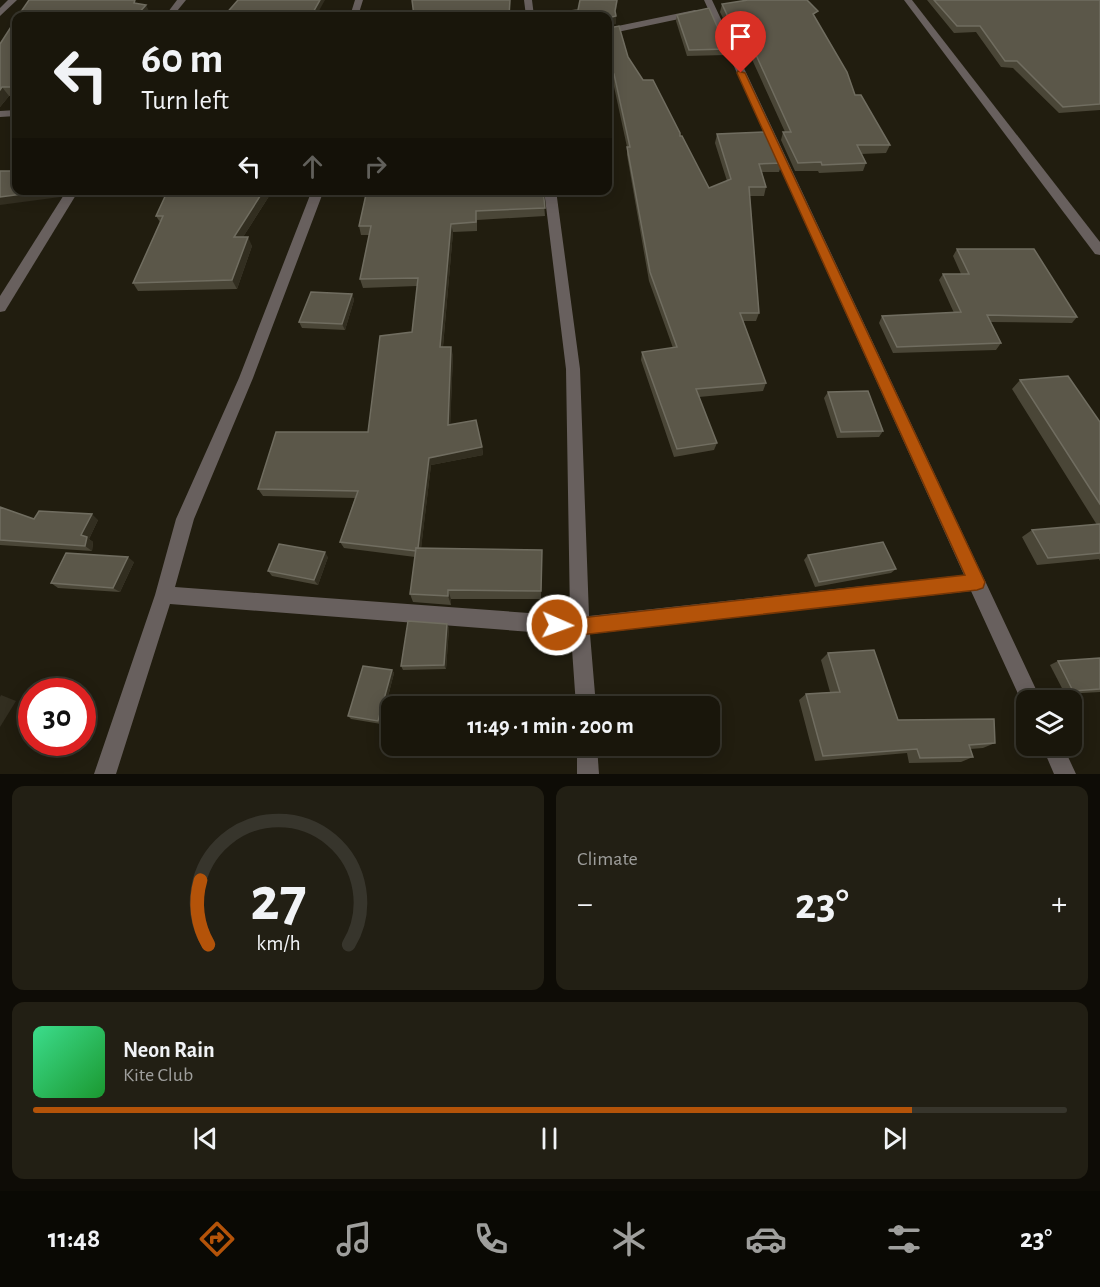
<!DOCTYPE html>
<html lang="en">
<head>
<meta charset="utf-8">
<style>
  :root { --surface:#19160b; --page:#221f14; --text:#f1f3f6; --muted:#9f9f9d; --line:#37352c; --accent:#b45309 }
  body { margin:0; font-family:"Alegreya Sans",sans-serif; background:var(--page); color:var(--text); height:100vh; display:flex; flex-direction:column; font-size:22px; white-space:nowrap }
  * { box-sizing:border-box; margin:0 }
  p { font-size:20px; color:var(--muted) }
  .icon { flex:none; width:33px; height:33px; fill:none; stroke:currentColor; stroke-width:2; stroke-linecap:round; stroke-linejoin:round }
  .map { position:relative; height:774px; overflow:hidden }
  .sheet { display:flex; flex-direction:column; gap:12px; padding:12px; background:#0e0c06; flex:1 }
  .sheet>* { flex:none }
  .hud { position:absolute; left:12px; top:12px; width:600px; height:183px; border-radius:12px; box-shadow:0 3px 15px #0003,0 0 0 2px var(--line); background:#19160b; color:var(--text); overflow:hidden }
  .buttons { position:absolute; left:1016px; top:690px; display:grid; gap:12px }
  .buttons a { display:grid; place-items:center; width:66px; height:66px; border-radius:12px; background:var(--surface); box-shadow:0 3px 15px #0003,0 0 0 2px var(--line); font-size:30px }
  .speed { position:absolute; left:18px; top:678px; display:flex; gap:12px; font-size:30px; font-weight:700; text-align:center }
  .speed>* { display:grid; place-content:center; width:78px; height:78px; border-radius:50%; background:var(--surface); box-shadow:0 3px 15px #0003,0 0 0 2px var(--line); line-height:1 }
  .speed .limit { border:9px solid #d22; background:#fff; color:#111 }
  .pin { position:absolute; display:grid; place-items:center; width:51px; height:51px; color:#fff; margin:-62px -26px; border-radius:50% 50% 50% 0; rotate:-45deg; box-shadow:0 0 6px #0007 }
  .pin .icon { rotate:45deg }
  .me { position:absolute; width:66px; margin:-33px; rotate:92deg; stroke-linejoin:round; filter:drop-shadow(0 0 4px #0008) }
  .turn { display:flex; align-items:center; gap:21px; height:126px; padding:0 30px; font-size:27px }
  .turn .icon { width:78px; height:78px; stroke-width:2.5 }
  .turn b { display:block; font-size:42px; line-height:51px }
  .lanes { display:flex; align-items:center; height:57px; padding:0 30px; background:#0003; justify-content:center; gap:30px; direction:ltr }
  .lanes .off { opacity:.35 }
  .big { font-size:45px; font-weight:600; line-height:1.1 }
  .sheet .card { flex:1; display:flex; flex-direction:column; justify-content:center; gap:9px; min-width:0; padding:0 21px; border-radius:12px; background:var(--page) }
  .sheet .dial { align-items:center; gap:0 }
  .dial svg { height:156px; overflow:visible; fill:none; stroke:var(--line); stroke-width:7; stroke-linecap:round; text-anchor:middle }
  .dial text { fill:var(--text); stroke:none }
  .song { display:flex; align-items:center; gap:18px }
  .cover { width:72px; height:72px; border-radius:9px; background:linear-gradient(135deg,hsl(150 70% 55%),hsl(130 70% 35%)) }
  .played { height:6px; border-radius:3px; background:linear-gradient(90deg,var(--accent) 85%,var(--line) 85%) }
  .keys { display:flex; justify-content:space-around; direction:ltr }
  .heat { display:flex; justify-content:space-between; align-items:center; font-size:33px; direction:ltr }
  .sheet .tiles { flex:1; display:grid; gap:12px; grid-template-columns:1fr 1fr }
  .card:last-child { grid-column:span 2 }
  .trip { position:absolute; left:381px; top:696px; width:339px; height:60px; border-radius:12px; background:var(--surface); box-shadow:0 3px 15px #0003,0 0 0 2px var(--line); font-weight:600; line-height:60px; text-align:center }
  .tabs { display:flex; height:96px; justify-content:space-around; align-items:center; background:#0a0904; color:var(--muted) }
  .tabs .icon { width:42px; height:42px }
  .tabs .active { color:var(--accent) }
  .tabs b { font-size:27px; color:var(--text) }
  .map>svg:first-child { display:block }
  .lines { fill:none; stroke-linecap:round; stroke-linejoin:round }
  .street { fill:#68605e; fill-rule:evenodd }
  .wall { fill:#4a4637 }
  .shaded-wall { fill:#322e20 }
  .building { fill:#5b5749; stroke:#706d60; stroke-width:1.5 }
  .route { fill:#b45309; stroke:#753606; stroke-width:1.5 }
</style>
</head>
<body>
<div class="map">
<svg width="1100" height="774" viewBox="0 0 1100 774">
  <rect width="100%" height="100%" fill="#211d0f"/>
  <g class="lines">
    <g class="street">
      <path d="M8 0H17L0 16V8Z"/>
      <path d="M177 0H186L173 16H165Z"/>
      <path d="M355 0H363L358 16H350Z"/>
      <path d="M524 0H532L534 16H526Z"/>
      <path d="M704 0H712L1041 700H1026V708L1024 707 971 591 590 634 596 706H576L571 635 170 604 116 774H94L155 595 176 519 239 378 312 190H324L253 378 194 519 175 587 570 616 566 369 544 190H556L580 369 589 616 964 575Z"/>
      <path d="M904 0H912L1100 242V255L1095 254Z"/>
      <path d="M695 10 698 11V15L608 34V28Z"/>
      <path d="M16 110V116L0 117V111Z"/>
      <path d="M67 190H79L5 311 0 312V296Z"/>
      <path d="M577 746H597L599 774H577Z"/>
      <path d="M1042 746H1063L1076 774H1054Z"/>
    </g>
  </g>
  <g class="wall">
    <path d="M927 0H1100V110L1059 113 1013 68 1001 67 976 32 954 33Z"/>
    <path d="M722 4 816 19 855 95 890 145 886 153 861 154 866 163 863 171 819 173 818 171H795L781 140 783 132H785L750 55H741L720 12Z"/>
    <path d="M677 15 727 49 726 55 687 56 676 21Z"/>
    <path d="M16 19V96H9L0 107V44Z"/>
    <path d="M608 27 680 136 709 188 727 181 715 143 717 134 782 163 779 172H762L766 187 764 196H750L759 313 756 321H743L766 383 763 391 699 397 717 443 714 450 674 457 641 360 642 352 673 348 649 281 627 155V147L613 82H608Z"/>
    <path d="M273 190 243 237 252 246 237 289 138 291 133 283 160 222 156 216Z"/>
    <path d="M365 190H543L545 216 477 220V231L453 232 443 347 453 355 450 425 482 447 483 455 431 465 421 548 542 550 541 599H451V605L413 602 410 594 415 557 344 548 340 542 355 498 263 496 258 489 368 432 412 332 417 286 363 288 360 279 369 235H361L359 226 366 193Z"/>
    <path d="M957 249 1077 317 1072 323 990 322 1001 343 996 350 893 353 879 323 882 316 954 313 939 280 943 274H961L953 256Z"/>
    <path d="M352 294 354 300 345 330 302 328 299 322Z"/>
    <path d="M1020 380 1100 422V561L1099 559 1037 565 1022 537 1032 530 1097 525 1012 389Z"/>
    <path d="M828 392 883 431 879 437 837 438 824 398Z"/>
    <path d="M0 507 34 519 98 520 89 539 93 542 92 551 0 545Z"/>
    <path d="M808 555 896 569 891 573 815 587 804 560Z"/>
    <path d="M328 557 318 585 272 576 268 571Z"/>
    <path d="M134 562 120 592 58 588 51 583Z"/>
    <path d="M447 624 449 628 446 669 403 670 401 666Z"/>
    <path d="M828 653 898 720 995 743 983 748 970 749 973 757 961 762 909 763 907 753 815 761 799 700 806 694 830 692 821 660Z"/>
    <path d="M1100 658V692L1065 694 1050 665 1058 661Z"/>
    <path d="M392 670 394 673 381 724 351 719 348 716Z"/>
  </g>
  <g class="shaded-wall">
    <path d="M320 0H325L316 16H311Z"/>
    <path d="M617 0H618L615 16H616V24L608 26V18Z"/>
    <path d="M146 5 150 13 147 16H136Z"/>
    <path d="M2 87 9 96 0 107V90Z"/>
    <path d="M53 190H65L60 197 0 205V197Z"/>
    <path d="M264 190H273L238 245 234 237Z"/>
    <path d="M451 224 453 232 442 356 440 347Z"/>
    <path d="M248 237 252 246 237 289 232 280Z"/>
    <path d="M352 294 354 300 345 330 342 324Z"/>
    <path d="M451 347 453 355 450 433 448 425Z"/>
    <path d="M482 447 483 455 431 465 420 558 418 551 429 458Z"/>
    <path d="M92 514 98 520 89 539 93 542 92 551 85 546 81 535Z"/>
    <path d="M325 552 328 557 318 585 314 580Z"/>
    <path d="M128 557 134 562 120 592 113 588Z"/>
    <path d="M448 590 451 599V605L448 596Z"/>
    <path d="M447 624 449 628 446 669 444 665Z"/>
    <path d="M392 670 394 673 381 724 378 721Z"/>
    <path d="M1 695 16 701 0 727V697Z"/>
  </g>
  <g class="building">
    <path d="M29 0H135L134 3 146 5 136 16H18Z"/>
    <path d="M238 0H320L311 16H224Z"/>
    <path d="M412 0H510L509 16H414Z"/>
    <path d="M580 0H617L615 11 616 16 608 18V16H564L561 12 578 10Z"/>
    <path d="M748 0H807L818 11 813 14 847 72 855 95H861L890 145H857L866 163 822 165 821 162 798 163 783 132H791L752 46 742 47 722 4Z"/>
    <path d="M934 0H1100V104L1063 107 1017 61H1005L980 26H957Z"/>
    <path d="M709 8 727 49 689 50 677 15Z"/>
    <path d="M16 19V87H2L0 90V44Z"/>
    <path d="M619 26 628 57 643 80H653L680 133V136H682L709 188 731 179 717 134 767 132 782 163 759 164 766 187H749L759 313H740L766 383 696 389 717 443 677 449 642 352 677 347 650 272 627 147H630L614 74H608V27L609 28Z"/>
    <path d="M0 171H16V190H53L0 197Z"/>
    <path d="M168 190H264L234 237H248L232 280 133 283 163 216H156Z"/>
    <path d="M367 190H543L545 208 476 211V222L451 224 440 347H451L448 425 476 420 482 447 429 458 418 548H416V551L340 542 358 491 258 489 276 432H368L380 336 412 332 418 278 360 279 371 226H359Z"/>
    <path d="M957 249H1034L1077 317 987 315 1001 343 897 347 882 316 961 312 943 274H969Z"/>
    <path d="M311 292 352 294 342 324 299 322Z"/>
    <path d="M1068 376 1100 422V504L1020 380Z"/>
    <path d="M868 391 883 431 841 432 828 392Z"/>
    <path d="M0 507 34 519 39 511 92 514 81 535 87 537 85 546 0 540Z"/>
    <path d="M1100 524V553L1048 558 1032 530Z"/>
    <path d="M883 542 896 569 819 582 808 555Z"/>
    <path d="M279 544 325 552 314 580 268 571Z"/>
    <path d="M416 548 542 550 541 591 448 590V596L410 594Z"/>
    <path d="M66 553 128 557 113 588 51 583Z"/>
    <path d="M408 621 447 624 444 665 401 666Z"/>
    <path d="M874 650 898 720 994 719 995 743 969 745 973 757 920 758 917 749 823 756 806 694 840 692 828 653Z"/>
    <path d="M1100 658V689L1073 691 1058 661Z"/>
    <path d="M363 666 392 670 378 721 348 716Z"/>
  </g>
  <path class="route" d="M738 71 745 73 985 582 983 588 977 590 580 635 551 631 548 625 551 619 557 616 580 618 965 575 737 73Z"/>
</svg>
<div class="buttons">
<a><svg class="icon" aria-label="layers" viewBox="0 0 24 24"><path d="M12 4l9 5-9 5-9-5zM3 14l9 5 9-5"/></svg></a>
</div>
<div class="speed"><div class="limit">30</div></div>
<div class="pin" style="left:741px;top:73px;background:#d93025"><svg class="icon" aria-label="arrive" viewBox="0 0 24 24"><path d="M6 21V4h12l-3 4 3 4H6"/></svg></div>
<svg class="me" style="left:557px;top:625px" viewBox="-20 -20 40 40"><circle r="17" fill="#b45309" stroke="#fff" stroke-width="3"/><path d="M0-11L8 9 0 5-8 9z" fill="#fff"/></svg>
<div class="trip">11:49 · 1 min · 200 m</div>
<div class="hud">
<div class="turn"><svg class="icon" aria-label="left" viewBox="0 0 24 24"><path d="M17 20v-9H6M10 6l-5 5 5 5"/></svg><div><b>60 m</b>Turn left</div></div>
<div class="lanes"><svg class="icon" aria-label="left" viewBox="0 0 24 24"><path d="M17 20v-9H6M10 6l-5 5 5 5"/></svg><svg class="icon off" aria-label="ahead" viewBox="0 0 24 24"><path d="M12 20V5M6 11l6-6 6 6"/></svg><svg class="icon off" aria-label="right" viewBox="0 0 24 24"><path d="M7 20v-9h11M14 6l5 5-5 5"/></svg></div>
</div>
</div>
<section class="sheet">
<div class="tiles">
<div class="card dial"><svg viewBox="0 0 100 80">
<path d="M14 69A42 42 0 1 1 86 69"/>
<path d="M14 69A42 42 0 0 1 10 36" stroke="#b45309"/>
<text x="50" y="56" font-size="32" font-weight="700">27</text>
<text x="50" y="72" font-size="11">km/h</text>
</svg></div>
<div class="card"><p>Climate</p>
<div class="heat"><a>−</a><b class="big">23°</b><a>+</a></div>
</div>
<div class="card">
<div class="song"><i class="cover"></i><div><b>Neon Rain</b><p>Kite Club</p></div></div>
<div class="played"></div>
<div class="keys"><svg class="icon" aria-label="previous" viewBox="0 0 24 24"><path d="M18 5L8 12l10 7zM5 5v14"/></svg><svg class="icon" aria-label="pause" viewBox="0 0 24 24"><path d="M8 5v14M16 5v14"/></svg><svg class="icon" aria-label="next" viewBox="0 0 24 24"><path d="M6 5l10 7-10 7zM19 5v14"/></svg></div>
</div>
</div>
</section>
<nav class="tabs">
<b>11:48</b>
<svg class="icon active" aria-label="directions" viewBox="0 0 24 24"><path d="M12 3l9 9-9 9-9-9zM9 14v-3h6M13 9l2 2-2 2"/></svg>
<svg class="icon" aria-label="music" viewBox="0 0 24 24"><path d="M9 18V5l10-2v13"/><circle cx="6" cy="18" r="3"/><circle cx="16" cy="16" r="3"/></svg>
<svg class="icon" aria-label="phone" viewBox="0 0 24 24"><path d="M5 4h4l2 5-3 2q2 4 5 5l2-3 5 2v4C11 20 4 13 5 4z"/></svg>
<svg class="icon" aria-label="climate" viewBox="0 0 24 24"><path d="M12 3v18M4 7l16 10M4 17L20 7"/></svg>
<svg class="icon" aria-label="car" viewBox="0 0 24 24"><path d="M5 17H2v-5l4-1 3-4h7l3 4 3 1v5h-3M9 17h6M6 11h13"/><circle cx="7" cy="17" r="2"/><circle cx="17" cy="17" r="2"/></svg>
<svg class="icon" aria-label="filters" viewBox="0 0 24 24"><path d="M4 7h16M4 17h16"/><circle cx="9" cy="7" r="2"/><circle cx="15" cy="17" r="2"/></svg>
<b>23°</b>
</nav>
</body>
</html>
